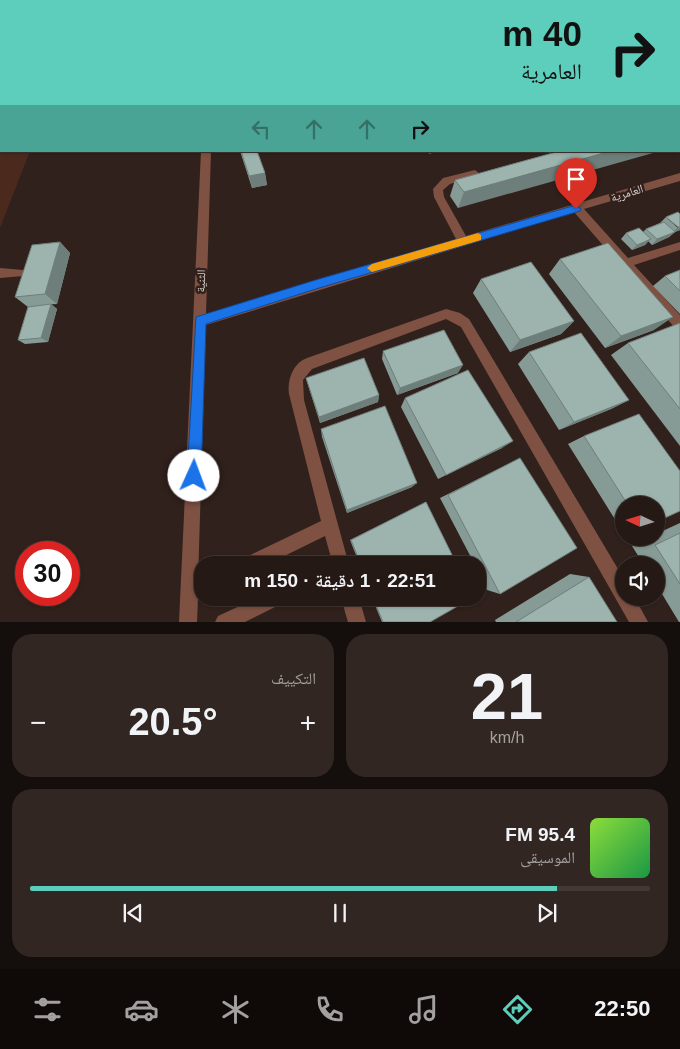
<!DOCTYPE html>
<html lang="ar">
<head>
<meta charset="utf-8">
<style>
  :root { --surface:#251915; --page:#312622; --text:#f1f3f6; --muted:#a3a0a0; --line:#423834; --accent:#5ccebb }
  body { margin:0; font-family:Helvetica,"Noto Naskh Arabic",sans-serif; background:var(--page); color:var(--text); direction:rtl; height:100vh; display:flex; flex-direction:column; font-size:19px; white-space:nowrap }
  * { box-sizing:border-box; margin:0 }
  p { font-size:16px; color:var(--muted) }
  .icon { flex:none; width:28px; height:28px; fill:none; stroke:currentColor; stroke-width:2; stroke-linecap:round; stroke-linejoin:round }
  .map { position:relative; height:622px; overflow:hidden; direction:ltr }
  .details { display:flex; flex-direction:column; gap:12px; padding:12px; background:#140e0c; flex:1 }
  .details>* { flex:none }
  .guide { position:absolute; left:0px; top:0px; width:680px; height:152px; box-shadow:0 1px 4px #0004,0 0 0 1px var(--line); direction:rtl; background:#5ccebb; color:#111; overflow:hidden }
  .needle { width:32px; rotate:274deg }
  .fabs { position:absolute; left:615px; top:496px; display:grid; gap:10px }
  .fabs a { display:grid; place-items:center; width:50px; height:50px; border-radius:50%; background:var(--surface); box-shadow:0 1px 4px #0004,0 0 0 1px var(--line); font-size:25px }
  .speed { position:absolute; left:15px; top:541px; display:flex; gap:10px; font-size:25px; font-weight:700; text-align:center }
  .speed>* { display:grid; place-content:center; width:65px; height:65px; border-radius:50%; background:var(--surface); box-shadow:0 1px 4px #0004,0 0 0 1px var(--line); line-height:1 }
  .speed .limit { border:8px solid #d22; background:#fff; color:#111 }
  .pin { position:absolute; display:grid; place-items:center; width:42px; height:42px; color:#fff; margin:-51px -21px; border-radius:50% 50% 50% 0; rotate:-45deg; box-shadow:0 0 5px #0007 }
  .pin .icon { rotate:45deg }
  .me { position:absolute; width:55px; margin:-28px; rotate:2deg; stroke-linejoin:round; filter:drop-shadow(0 0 4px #0008) }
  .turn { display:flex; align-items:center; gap:18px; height:105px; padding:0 15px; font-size:22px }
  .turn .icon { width:65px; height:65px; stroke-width:2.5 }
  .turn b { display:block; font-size:35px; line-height:42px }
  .lanes { display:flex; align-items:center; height:48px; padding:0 15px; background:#0003; justify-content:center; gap:25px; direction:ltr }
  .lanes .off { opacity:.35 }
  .big { font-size:38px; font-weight:600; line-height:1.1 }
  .details .widget { flex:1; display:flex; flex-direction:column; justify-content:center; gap:8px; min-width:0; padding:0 18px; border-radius:20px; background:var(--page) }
  .details .dial { align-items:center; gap:0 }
  .dial b { font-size:65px; line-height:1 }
  .song { display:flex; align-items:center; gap:15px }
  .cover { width:60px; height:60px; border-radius:8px; background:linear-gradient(135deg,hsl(90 70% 55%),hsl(140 70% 35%)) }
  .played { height:5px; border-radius:2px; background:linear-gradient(90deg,var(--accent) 85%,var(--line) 85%) }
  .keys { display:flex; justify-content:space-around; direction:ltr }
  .heat { display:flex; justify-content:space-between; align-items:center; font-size:28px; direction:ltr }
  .details .tiles { flex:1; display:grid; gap:12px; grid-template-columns:1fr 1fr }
  .widget:last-child { grid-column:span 2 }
  .trip { position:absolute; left:194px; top:556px; width:292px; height:50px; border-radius:20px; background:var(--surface); box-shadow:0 1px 4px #0004,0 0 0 1px var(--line); font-weight:600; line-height:50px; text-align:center; direction:rtl }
  .menu { display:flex; height:80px; justify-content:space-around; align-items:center; background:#0f0a08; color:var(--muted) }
  .menu .icon { width:35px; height:35px }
  .menu .current { color:var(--accent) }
  .menu b { font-size:22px; color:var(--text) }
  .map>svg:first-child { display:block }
  .green { fill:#4c291d }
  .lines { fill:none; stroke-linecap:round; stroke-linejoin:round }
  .minor { fill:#7e5142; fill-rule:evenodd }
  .wall { fill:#879b96 }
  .shaded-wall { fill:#6e7e7a }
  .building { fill:#9db4ae; stroke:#6e7e7a }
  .route { fill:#1a73e8; stroke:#114b97 }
  .slow { fill:#f59e0b }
  .labels { text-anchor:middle; stroke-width:5; stroke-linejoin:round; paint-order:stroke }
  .street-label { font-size:12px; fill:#dbd0cd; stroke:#31211c }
</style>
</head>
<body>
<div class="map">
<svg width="680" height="622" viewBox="0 0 680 622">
  <rect width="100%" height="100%" fill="#31211c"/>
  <path class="green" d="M0 86 1 151H30L0 228Z"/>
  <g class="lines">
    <g class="minor">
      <path d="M207 0H215V1H208Z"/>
      <rect x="0" y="23" width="1" height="4"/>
      <path d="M201 151H211L206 314 456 239 434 197 433 189 443 178 475 170 480 174 479 176 450 184 443 190 444 197 466 236 680 173V181L584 209 628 258 680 242V250L634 265 680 315V330L675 328 574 212 206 325 198 580 202 579V596L198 598 197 622H179Z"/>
      <path d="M0 268 23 270 25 273 23 276 0 278Z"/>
      <path d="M446 309 460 313 469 319 624 579V598H635L648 622H629L461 327 446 319 312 369 303 380 304 400 349 565H333L325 536 266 565H240L242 559 321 521 289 394C287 380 293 363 307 358Z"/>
      <path d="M257 598H284L281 604 245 622H215L218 616Z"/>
      <path d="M341 598H359L366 622H348Z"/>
    </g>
  </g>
  <g class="wall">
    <path d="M31 0H63L62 1H32Z"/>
    <path d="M426 0H552L551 1H427Z"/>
    <path d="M571 0H655L656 1H573Z"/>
    <path d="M679 13H680V53L679 52Z"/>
    <path d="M679 53 680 54V86L679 85Z"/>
    <path d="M240 151H257L265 173 267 185 252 188Z"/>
    <path d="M560 151 458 208 450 196 455 180Z"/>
    <path d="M666 217 680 230 675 232 669 237 652 245 648 241 645 245 632 250 621 239 626 233 643 232 646 229 660 223Z"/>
    <path d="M60 242 70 253 57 304 40 305 51 304 57 309 48 342 25 344 18 340 28 307 15 297Z"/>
    <path d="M560 259 654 330 605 348 549 274Z"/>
    <path d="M680 270V314L653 286 665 276Z"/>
    <path d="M481 279 574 321 561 334 510 352 473 293Z"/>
    <path d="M680 323V446L611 355 628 343Z"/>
    <path d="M383 351 458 373 397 395 382 359Z"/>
    <path d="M529 352 629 400 611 409 559 430 518 364Z"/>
    <path d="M306 378 379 395 378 402 320 423 308 385Z"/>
    <path d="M405 398 502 448 438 479 401 407Z"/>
    <path d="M321 429 412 487 347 513 322 437Z"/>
    <path d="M584 436 656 505H624V529H621L568 444Z"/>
    <path d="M520 458 500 594 487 590 478 571V565H475L440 498Z"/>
    <path d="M426 502 457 565H360L350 540Z"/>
    <path d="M680 523V622H679L656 584V565H644L632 546 649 538H656V534Z"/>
    <path d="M570 574 589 577 617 622H496L495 620Z"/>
    <path d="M372 598H472L430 622H382Z"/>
  </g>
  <g class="shaded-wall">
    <path d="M507 0H552L551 1H500Z"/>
    <path d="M680 132V146H679V133Z"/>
    <path d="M429 151H438L429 154Z"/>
    <path d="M611 151H660L458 208 464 192Z"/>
    <path d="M265 173 267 185 252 188 249 176Z"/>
    <path d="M678 227H680V230L675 232 669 237 652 245 657 239 672 233Z"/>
    <path d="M651 239 645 245 632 250 637 245Z"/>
    <path d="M60 242 70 253 57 304 45 294Z"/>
    <path d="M51 304 57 309 48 342 41 338Z"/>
    <path d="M673 317 654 330 605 348 621 336Z"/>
    <path d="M574 321 561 334 510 352 520 340Z"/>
    <path d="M463 365 458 373 397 395 400 388Z"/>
    <path d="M379 395 378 402 320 423 319 417Z"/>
    <path d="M629 400 611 409 559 430 574 422Z"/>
    <path d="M513 441 502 448 438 479 446 475Z"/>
    <path d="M417 483 412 487 347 513V510Z"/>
  </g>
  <g class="building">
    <path d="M450 0H507L500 1H451Z"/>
    <path d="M516 0H545L547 1H509Z"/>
    <path d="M593 0H607L609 1H595Z"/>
    <path d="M640 0H654L656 1H642Z"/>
    <path d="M679 16 680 17V27L679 26Z"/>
    <path d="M679 53 680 54V67L679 66Z"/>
    <path d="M679 119H680V132L679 133Z"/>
    <path d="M241 151H257L265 173 249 176Z"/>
    <path d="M560 151H611L464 192 455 180Z"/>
    <path d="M678 212 680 214V227H678L666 217Z"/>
    <path d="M664 222 675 232 657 239 646 229Z"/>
    <path d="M639 228 651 239 637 245 626 233Z"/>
    <path d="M60 242 45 294 15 297 32 245Z"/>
    <path d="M608 243 673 317 621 336 560 259Z"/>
    <path d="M531 262 574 321 520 340 481 279Z"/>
    <path d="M680 270V291L665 276Z"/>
    <path d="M51 304 41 338 18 340 28 307Z"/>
    <path d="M680 323V409L628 343Z"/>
    <path d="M444 330 463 365 400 388 383 351Z"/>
    <path d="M581 333 629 400 574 422 529 352Z"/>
    <path d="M364 358 379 395 319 417 306 378Z"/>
    <path d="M468 370 513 441 446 475 405 398Z"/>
    <path d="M385 406 417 483 347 510 321 429Z"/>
    <path d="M639 414 680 471V511L656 522V505H628L584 436Z"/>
    <path d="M520 458 577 548 500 594 448 495Z"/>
    <path d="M426 502 457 565H361L351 540Z"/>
    <path d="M680 533V584L655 545Z"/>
    <path d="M589 577 617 622H516Z"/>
    <path d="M373 598H472L430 622H383Z"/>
  </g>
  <path class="route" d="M576 205 581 209 580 211 319 288 206 324 201 476 199 481 194 483 189 481 187 476 196 317 319 279Z"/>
  <path class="slow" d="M478 233 481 235V240L372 272 367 268 372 264Z"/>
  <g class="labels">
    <g class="street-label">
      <text transform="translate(627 193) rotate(-17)" y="4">العامرية</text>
      <text transform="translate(201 281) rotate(-88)" y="4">الثنية</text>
    </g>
  </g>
</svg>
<div class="fabs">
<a><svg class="needle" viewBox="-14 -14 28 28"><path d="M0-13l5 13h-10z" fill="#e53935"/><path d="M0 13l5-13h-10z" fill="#a3a0a0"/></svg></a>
<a><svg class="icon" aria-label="sound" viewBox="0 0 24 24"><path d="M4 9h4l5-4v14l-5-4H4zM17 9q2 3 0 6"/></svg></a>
</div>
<div class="speed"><div class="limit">30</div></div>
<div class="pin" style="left:576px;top:209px;background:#d93025"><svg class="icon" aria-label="arrive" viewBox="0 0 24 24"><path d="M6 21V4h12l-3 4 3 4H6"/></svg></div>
<svg class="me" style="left:194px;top:476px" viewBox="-20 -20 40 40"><circle r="19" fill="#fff"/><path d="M0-13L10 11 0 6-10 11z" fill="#1a73e8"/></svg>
<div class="trip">22:51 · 1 دقيقة · 150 m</div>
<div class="guide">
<div class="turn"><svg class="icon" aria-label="right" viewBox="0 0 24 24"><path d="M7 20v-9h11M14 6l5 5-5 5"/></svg><div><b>40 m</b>العامرية</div></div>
<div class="lanes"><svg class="icon off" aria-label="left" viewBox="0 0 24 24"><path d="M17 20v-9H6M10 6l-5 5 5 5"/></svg><svg class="icon off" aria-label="ahead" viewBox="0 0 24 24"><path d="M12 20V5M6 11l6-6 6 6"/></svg><svg class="icon off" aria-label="ahead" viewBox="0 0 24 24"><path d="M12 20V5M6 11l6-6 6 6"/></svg><svg class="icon" aria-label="right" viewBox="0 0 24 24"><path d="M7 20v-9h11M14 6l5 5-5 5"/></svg></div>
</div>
</div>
<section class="details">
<div class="tiles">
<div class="widget dial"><b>21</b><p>km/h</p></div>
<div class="widget"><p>التكييف</p>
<div class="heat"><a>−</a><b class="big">20.5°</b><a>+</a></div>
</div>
<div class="widget">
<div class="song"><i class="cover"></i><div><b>95.4 FM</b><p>الموسيقى</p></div></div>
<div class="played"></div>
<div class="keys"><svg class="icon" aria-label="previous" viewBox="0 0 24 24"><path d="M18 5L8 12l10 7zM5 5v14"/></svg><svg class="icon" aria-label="pause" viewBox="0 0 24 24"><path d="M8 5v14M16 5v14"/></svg><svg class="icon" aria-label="next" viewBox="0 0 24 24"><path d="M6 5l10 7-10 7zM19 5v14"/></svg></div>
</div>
</div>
</section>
<nav class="menu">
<b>22:50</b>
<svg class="icon current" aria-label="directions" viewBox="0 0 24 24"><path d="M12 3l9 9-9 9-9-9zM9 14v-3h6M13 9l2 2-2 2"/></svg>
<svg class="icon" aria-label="music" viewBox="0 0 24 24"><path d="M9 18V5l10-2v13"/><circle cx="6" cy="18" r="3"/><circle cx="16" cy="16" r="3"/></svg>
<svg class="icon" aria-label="phone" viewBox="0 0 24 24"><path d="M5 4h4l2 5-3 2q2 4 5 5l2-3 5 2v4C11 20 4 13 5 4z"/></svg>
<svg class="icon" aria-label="climate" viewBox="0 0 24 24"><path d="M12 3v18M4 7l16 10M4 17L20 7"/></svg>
<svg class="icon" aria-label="car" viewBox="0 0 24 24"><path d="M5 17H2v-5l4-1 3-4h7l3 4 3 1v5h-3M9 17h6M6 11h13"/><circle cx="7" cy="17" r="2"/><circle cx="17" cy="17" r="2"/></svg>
<svg class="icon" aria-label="filters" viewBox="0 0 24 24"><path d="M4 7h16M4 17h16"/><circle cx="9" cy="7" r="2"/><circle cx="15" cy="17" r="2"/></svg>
</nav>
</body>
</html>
